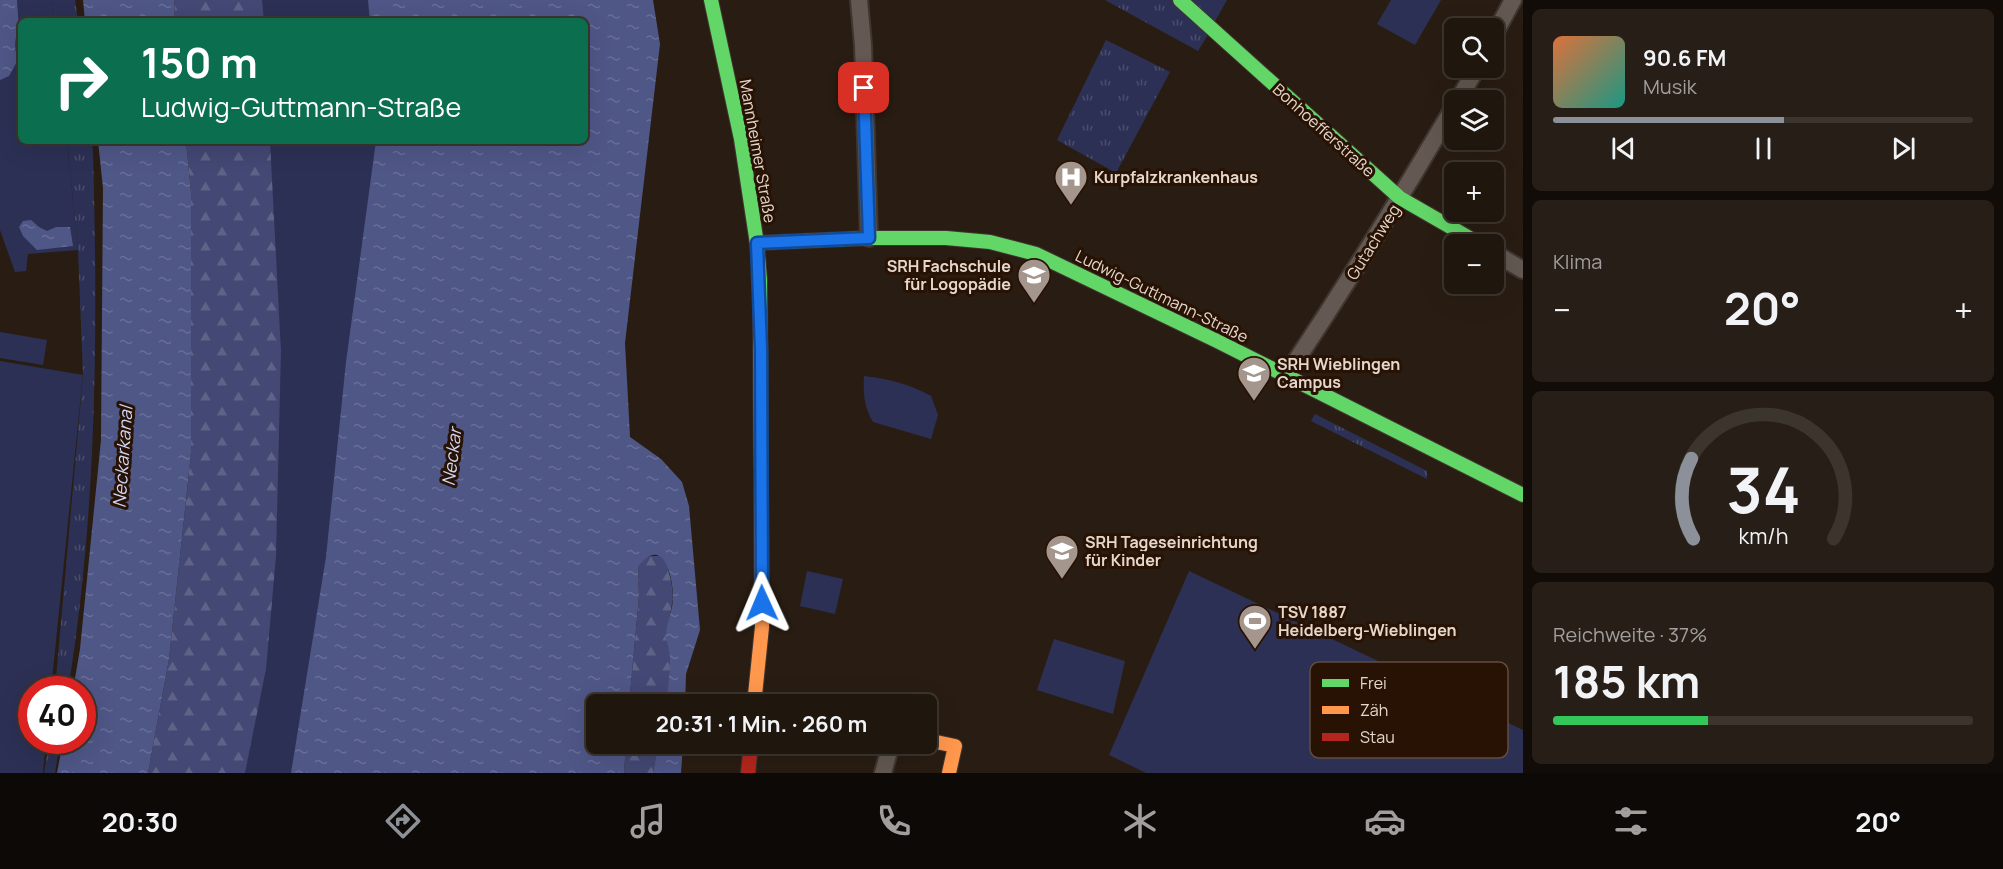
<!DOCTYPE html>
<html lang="de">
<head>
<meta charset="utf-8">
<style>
  :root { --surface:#1f160e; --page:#271f17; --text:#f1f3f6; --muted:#a19f9e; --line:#3c352e; --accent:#8c9099 }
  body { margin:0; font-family:Manrope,sans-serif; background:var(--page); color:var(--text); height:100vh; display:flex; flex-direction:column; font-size:22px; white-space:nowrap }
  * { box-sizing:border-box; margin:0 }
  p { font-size:20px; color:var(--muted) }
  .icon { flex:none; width:33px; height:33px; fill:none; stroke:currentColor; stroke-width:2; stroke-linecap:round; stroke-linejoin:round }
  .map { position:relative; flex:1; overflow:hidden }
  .side { display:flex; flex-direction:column; gap:9px; padding:9px; background:#110c08; width:480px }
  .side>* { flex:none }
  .hud { position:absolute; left:18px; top:18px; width:570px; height:126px; border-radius:9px; box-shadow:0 6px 24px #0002,0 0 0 2px var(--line); background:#0b6e4f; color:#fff; overflow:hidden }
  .buttons { position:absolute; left:1444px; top:18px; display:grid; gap:12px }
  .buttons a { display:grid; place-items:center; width:60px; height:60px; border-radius:9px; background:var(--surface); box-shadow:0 6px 24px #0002,0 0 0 2px var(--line); font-size:30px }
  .speed { position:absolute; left:18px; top:676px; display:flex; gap:12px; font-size:30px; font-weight:700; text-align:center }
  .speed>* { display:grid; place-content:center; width:78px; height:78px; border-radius:50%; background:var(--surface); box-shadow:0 6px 24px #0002,0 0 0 2px var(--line); line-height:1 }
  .speed .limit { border:9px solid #d22; background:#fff; color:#111 }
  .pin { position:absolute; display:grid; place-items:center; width:51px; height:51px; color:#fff; margin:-26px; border-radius:12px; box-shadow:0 3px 9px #0006 }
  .me { position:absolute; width:66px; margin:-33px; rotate:359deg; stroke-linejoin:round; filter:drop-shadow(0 0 4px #0008) }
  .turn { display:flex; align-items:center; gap:21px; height:126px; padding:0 24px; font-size:27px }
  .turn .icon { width:78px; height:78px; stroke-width:2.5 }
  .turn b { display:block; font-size:42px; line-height:51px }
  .big { font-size:45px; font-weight:700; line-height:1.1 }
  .side .widget { flex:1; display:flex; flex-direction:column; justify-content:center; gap:9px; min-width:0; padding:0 21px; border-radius:9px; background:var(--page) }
  .side .dial { align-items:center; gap:0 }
  .dial svg { height:156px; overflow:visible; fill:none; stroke:var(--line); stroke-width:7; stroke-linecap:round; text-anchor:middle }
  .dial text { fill:var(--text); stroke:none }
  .song { display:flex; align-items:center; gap:18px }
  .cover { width:72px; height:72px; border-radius:9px; background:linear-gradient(135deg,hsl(20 70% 55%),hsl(170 70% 35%)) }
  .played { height:6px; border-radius:3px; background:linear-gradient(90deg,var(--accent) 55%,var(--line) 55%) }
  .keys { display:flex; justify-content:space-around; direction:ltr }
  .heat { display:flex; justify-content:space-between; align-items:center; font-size:33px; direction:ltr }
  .charge { height:9px; border-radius:4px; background:linear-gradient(90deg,#34c759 37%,var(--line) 0) }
  .trip { position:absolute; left:586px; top:694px; width:351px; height:60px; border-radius:9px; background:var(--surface); box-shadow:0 6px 24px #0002,0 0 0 2px var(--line); font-weight:700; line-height:60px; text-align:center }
  .tabs { display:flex; height:96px; justify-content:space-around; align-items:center; background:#0c0906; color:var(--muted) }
  .tabs .icon { width:42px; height:42px }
  .tabs .current { color:var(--accent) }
  .tabs b { font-size:27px; color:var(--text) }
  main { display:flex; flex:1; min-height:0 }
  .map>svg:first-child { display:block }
  .grass { fill:url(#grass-tufts) }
  .forest { fill:url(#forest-firs) }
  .park { fill:#2c3054 }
  .water { fill:url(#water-ripples) }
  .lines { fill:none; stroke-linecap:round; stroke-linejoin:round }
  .street-casing { stroke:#403630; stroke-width:20 }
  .fast-casing { stroke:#403630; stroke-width:16 }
  .slow-casing { stroke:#403630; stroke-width:16 }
  .jam-casing { stroke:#403630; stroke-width:16 }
  .street { stroke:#635952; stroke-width:16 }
  .fast { stroke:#63d668; stroke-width:14 }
  .slow { stroke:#ff974d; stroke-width:14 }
  .jam { stroke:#b3261e; stroke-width:14 }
  .route-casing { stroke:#114b97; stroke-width:15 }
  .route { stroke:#1a73e8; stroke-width:10 }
  .labels { text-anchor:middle; stroke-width:6; stroke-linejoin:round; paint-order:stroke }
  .street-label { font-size:16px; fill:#e6d7cd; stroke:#271203 }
  .poi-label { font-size:16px; font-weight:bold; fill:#e6d7cd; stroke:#271203; text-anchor:start }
  .water-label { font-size:18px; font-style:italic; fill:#ced5f6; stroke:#271203 }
  .key { fill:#271203; stroke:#604d40; stroke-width:1.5 }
  .key-label { font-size:16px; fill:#e6d7cd }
</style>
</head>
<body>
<main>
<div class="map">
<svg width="1523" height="773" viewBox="0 0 1523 773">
  <defs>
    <pattern id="grass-tufts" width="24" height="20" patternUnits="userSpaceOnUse" patternTransform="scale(1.5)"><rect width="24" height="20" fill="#2c3054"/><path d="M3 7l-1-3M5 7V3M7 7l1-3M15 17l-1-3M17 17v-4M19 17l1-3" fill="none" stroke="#4b4d6b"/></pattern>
    <pattern id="forest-firs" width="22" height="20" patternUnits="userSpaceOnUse" patternTransform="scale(1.5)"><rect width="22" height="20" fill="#434874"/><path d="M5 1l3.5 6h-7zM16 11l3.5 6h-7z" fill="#5e6287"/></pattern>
    <pattern id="water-ripples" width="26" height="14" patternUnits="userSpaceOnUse" patternTransform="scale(1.5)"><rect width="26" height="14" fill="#4f5787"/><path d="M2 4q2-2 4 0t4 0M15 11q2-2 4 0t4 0" fill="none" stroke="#686e97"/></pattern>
  </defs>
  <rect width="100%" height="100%" fill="#291d13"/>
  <g class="grass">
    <path d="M51 0H75L78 21H54Z"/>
    <path d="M1105 0H1172L1209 33 1198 51Z"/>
    <path d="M1188 0H1227L1214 23Z"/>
    <path d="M1106 40 1170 72 1116 173 1057 140Z"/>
    <path d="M67 141H92L93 153C98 333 97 512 68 690H55L83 375 78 250Z"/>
    <path d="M1315 414 1427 471V479L1311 421Z"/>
    <path d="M49 741H60L55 773H44Z"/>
  </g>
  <g class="forest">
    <path d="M174 0H368L370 21H175Z"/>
    <path d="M186 141H376L291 773H148L169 659 191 453V192Z"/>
    <path d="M650 556H660L667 563 672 586 673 599 666 635 671 658 667 705H629L639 596 638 567 644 558Z"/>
    <path d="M626 744H658L653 773H624Z"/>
  </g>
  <g class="park">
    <path d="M0 0H51L54 21H21V141H67L78 250 28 254 26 271 15 272 0 230Z"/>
    <path d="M262 0H480L482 21H264Z"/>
    <path d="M1391 0H1441L1415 45 1377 24Z"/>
    <path d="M270 141H490L432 773H245L266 669 276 557 281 351Z"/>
    <path d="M0 332 47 340 43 365 0 358Z"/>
    <path d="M0 361 83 375 51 690H32V741H46L43 773H0Z"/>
    <path d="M864 376C890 379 909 384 931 396L938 415 931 439 873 422C864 407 863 393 864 376Z"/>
    <path d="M807 571 843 579 835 614 800 606Z"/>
    <path d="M1189 571 1523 730V773H1146L1109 755Z"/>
    <path d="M1054 639 1125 661 1113 714 1037 690Z"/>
  </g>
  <g class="water">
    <path d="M0 0H17C17 8 19 17 18 26 16 41 13 43 18 60L9 76 0 80Z"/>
    <path d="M83 0H174L175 21H85Z"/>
    <path d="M368 0H653L660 44 625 343 630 437 661 459 682 482 689 506 700 630 686 674 685 705H667C667 690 670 674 670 659 670 651 667 644 666 636 666 624 672 612 673 600 674 578 663 533 638 567L639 596 629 705H597V744H626L624 773H291L326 557 346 362 376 141H585V21H370Z"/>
    <path d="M98 141H186L191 192V453L169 659 148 773H57L63 741H82V690H73L80 649 101 440 103 188Z"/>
    <path d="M31 220 39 227 47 231 56 227H70L73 246 37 250 23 236 19 227 23 221Z"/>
    <path d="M658 744H683L681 773H653Z"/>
  </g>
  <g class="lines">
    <g class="street-casing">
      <g id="street">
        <path d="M859 0 863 45 869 238"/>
        <path d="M1494 35 1513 0"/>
        <path d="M1458 100 1477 68"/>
        <path d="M1494 253 1523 270"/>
        <path d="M1286 376C1345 287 1401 197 1455 105"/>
        <path d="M883 773 891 744"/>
      </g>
    </g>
    <g class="fast-casing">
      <g id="fast">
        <path d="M711 0 741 139 757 244 760 280 761 473"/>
        <path d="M1180 0 1400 198 1480 244"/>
        <path d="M757 243 869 238H946L990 242 1036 254 1217 341 1523 495"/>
      </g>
    </g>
    <g class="slow-casing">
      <g id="slow">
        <path d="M754 705 762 627 761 473"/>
        <path d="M927 740 955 746 949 773"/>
      </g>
    </g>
    <g class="jam-casing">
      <path id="jam" d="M748 773 751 744"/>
    </g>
    <use href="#street" class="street"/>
    <use href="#fast" class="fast"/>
    <use href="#slow" class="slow"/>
    <use href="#jam" class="jam"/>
  </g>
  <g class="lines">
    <g class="route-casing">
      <path id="route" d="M762 603 761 349 757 243 869 238 864 88"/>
    </g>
    <use href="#route" class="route"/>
  </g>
  <defs>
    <g id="hospital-pin" transform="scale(1.725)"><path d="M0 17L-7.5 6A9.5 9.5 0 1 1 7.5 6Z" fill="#a4968c" stroke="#271203"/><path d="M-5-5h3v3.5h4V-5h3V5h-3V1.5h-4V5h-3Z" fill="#fff"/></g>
    <g id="university-pin" transform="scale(1.725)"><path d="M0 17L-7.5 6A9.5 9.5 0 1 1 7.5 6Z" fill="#a4968c" stroke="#271203"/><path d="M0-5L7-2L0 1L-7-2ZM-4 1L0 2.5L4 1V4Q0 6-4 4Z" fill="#fff"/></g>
    <g id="school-pin" transform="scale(1.725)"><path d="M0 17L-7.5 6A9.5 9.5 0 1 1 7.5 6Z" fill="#a4968c" stroke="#271203"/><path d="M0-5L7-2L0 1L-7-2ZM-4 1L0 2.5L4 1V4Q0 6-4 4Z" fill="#fff"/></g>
    <g id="stadium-pin" transform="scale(1.725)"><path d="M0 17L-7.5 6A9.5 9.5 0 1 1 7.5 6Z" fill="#a4968c" stroke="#271203"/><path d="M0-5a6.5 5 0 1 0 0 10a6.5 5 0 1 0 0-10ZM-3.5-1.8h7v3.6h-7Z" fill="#fff"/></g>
  </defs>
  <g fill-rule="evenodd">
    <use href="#hospital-pin" x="1071" y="177"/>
    <use href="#university-pin" x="1034" y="275"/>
    <use href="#university-pin" x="1254" y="373"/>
    <use href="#school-pin" x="1062" y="551"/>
    <use href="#stadium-pin" x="1255" y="621"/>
  </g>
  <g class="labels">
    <g class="street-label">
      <text transform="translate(1324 130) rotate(42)" y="6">Bonhoefferstraße</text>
      <text transform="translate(758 151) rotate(80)" y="6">Mannheimer Straße</text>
      <text transform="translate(1373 242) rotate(-58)" y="6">Gutachweg</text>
      <text transform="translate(1162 296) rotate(26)" y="6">Ludwig-Guttmann-Straße</text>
    </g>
    <g class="poi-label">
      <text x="1094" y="183">Kurpfalzkrankenhaus</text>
      <text x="1011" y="272" text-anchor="end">SRH Fachschule<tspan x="1011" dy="18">für Logopädie</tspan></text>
      <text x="1277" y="370">SRH Wieblingen<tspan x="1277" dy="18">Campus</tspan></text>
      <text x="1085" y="548">SRH Tageseinrichtung<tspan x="1085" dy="18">für Kinder</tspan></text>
      <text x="1278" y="618">TSV 1887<tspan x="1278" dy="18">Heidelberg-Wieblingen</tspan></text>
    </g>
    <g class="water-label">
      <text transform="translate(123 457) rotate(-86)" y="6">Neckarkanal</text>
      <text transform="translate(452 457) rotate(-83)" y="6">Neckar</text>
    </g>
  </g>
  <rect x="1310" y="662" width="198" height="96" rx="9" class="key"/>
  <rect x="1322" y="679" width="27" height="8" fill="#63d668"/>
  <rect x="1322" y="706" width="27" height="8" fill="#ff974d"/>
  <rect x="1322" y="733" width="27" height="8" fill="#b3261e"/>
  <g class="key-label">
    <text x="1360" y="689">Frei</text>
    <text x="1360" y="716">Zäh</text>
    <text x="1360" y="743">Stau</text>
  </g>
</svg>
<div class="buttons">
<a><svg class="icon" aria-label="search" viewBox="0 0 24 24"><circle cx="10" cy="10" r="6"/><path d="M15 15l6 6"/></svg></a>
<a><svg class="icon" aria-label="layers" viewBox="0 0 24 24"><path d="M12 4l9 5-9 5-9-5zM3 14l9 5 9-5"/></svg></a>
<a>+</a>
<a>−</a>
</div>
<div class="speed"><div class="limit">40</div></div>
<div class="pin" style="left:864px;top:88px;background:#d93025"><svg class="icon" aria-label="arrive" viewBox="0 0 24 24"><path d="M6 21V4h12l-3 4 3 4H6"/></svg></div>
<svg class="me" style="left:762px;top:603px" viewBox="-20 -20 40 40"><path d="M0-17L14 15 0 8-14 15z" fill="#1a73e8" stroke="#fff" stroke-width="4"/></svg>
<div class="trip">20:31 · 1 Min. · 260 m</div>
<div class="hud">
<div class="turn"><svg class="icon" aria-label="right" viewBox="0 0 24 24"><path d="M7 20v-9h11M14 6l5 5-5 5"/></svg><div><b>150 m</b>Ludwig-Guttmann-Straße</div></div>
</div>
</div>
<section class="side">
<div class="widget">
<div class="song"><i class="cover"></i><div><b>90.6 FM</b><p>Musik</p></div></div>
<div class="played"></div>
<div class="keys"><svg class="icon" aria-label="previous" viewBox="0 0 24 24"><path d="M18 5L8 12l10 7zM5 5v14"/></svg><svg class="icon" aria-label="pause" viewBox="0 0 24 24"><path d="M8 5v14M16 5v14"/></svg><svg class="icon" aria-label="next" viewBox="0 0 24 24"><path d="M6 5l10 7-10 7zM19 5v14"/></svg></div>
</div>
<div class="widget"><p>Klima</p>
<div class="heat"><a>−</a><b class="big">20°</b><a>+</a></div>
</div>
<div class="widget dial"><svg viewBox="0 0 100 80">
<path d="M14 69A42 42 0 1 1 86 69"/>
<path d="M14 69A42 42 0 0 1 13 28" stroke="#8c9099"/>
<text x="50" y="56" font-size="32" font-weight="700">34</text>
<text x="50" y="72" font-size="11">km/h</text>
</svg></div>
<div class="widget"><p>Reichweite · 37%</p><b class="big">185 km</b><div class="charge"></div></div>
</section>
</main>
<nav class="tabs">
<b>20:30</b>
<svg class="icon current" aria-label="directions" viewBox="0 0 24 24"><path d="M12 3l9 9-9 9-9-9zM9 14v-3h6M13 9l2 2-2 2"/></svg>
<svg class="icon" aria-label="music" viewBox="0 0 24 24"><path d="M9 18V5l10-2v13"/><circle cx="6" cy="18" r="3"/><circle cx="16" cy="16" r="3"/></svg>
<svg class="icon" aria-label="phone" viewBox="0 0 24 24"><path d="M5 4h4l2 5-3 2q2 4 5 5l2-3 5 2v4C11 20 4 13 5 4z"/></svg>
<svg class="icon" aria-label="climate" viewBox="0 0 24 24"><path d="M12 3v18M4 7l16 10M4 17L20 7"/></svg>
<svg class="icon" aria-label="car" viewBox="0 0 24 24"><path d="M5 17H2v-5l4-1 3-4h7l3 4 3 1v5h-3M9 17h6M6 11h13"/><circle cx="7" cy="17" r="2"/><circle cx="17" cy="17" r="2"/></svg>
<svg class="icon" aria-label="filters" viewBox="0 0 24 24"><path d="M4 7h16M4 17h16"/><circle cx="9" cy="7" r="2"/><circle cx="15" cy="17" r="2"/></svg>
<b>20°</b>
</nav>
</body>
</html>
